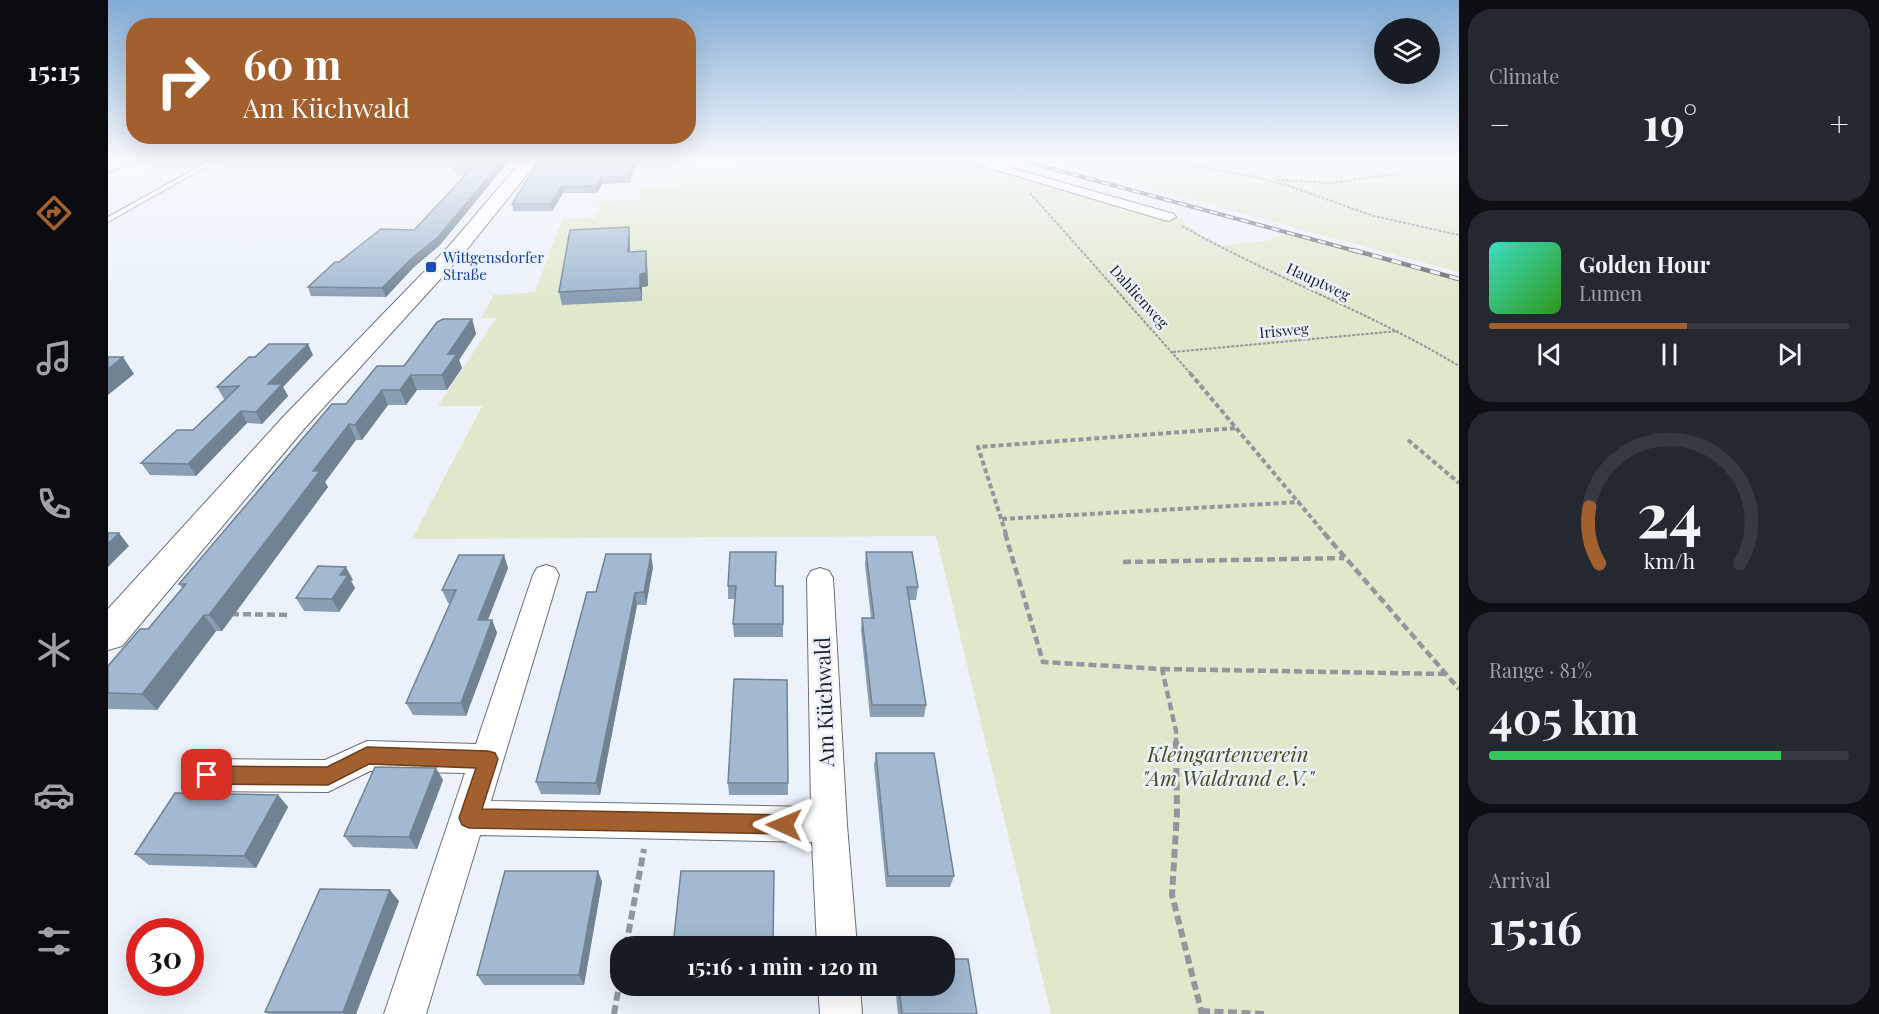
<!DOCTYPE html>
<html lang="en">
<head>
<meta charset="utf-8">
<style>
  :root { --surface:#171b24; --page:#242831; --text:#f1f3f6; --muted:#9ea1a6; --line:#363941; --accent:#a3602f }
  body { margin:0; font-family:"Playfair Display",serif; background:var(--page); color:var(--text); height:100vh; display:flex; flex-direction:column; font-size:22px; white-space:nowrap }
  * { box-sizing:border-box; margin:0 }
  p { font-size:20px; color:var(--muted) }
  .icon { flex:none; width:33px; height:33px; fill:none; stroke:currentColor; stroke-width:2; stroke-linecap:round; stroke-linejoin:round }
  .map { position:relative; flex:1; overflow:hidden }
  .sheet { display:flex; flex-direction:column; gap:9px; padding:9px; background:#0d0f14; width:420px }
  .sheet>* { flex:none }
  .hud { position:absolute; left:18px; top:18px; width:570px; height:126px; border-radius:24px; box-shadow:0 6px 24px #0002; background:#a3602f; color:#fff; overflow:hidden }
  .fabs { position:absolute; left:1266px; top:18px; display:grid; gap:12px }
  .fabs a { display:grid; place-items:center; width:66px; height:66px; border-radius:50%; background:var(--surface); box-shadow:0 6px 24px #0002; font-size:30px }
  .speed { position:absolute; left:18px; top:918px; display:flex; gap:12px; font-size:30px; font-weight:700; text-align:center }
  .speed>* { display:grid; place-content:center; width:78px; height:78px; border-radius:50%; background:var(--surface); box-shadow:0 6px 24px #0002; line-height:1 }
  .speed .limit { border:9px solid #d22; background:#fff; color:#111 }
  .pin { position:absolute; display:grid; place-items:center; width:51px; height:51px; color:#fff; margin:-26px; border-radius:12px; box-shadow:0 3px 9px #0006 }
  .me { position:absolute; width:66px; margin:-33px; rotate:271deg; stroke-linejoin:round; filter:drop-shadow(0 0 4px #0008) }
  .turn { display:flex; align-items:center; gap:21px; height:126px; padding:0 18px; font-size:27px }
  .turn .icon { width:78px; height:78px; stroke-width:2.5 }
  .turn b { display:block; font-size:42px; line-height:51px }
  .big { font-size:45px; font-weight:700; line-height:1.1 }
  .sheet .card { flex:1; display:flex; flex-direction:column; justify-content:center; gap:9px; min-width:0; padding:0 21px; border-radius:24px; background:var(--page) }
  .sheet .dial { align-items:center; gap:0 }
  .dial svg { height:156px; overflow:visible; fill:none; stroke:var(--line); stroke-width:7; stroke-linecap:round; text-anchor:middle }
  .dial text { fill:var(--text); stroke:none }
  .song { display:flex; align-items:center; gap:18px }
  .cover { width:72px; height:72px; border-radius:9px; background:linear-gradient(135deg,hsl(170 70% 55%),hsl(110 70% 35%)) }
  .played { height:6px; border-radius:3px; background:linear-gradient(90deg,var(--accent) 55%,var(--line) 55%) }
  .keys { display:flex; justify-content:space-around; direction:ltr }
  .heat { display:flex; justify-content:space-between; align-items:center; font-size:33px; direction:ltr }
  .charge { height:9px; border-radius:4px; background:linear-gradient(90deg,#34c759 81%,var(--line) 0) }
  .trip { position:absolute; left:502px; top:936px; width:345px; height:60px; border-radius:24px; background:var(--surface); box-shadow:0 6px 24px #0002; font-weight:700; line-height:60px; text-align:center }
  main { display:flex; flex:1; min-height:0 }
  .menu { display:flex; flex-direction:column; width:108px; justify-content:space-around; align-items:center; background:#090b0e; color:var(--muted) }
  .menu .icon { width:42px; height:42px }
  .menu .selected { color:var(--accent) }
  .menu b { font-size:27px; color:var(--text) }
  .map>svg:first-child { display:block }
  .green { fill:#e0e8cc }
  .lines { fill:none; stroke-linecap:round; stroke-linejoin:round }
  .lane-casing { stroke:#697077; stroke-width:2 }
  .street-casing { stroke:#697077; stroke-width:2 }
  .secondary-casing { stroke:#697077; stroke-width:2 }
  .path-far3 { stroke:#91979d; stroke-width:2; stroke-dasharray:3 1.5; stroke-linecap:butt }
  .path-far2 { stroke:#91979d; stroke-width:4; stroke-dasharray:5 3; stroke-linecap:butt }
  .path-far1 { stroke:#91979d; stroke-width:4.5; stroke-dasharray:8 4; stroke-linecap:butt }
  .path { stroke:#91979d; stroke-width:6; stroke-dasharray:9 4.5; stroke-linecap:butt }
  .lane { fill:#fff; fill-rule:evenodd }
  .street { fill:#fff; fill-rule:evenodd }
  .secondary { fill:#fff; fill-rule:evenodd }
  .rail-far1-casing { stroke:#65696e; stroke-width:4 }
  .rail-casing { stroke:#65696e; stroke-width:4.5 }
  .rail-far1 { stroke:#ebf2fb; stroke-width:2; stroke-dasharray:8; stroke-linecap:butt }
  .rail { stroke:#ebf2fb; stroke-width:3; stroke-dasharray:10; stroke-linecap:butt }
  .wall { fill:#8b9fb4 }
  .shaded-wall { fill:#718292 }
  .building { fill:#a2b9d1; stroke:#718292; stroke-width:1.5 }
  .route { fill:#a3602f; stroke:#6a3e1f; stroke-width:1.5 }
  .transit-dot { fill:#1a4fb4; stroke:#ebf2fb; stroke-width:2 }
  .labels { text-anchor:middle; stroke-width:5; stroke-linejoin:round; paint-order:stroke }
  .far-transit-label { font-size:15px; fill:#164399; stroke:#ebf2fb; text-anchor:start }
  .far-street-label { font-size:15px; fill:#1f2225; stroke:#ebf2fb }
  .near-street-label { font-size:21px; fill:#1f2225; stroke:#ebf2fb }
  .near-park-label { font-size:21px; font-style:italic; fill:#434e1d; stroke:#ebf2fb }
</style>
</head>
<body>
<main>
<nav class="menu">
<b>15:15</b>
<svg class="icon selected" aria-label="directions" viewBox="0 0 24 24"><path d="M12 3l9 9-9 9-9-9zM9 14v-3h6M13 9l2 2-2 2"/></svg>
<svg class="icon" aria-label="music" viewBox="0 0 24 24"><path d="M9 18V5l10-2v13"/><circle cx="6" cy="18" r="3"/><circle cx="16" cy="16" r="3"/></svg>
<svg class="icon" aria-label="phone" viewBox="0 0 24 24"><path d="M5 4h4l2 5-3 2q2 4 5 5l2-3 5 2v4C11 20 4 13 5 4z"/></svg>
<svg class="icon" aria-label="climate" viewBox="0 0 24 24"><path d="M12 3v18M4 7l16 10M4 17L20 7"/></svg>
<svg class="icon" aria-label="car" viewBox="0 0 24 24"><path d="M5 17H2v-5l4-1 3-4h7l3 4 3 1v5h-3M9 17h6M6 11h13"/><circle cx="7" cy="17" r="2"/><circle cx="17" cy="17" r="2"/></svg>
<svg class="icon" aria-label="filters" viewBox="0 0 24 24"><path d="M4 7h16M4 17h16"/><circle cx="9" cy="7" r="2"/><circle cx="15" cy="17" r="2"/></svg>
</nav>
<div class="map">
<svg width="1351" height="1014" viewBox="0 0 1351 1014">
  <rect width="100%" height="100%" fill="#ebf2fb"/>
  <g class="green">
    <path d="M644 157H839L885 170 892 167 1067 215 1095 237 1114 245 1157 241 1177 234 1351 281V1014H943L828 536 304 539 374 406H330L388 318H373L386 295 427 292 454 219 486 218 492 201 531 200 534 186 570 185V175L573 170 607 167Z"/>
    <path d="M925 157H1351V272Z"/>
  </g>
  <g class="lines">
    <g class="lane-casing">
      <g id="lane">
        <path d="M28 157H36L0 172V168Z"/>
        <path d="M108 157H115L0 222V217Z"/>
      </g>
    </g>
    <g class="street-casing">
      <g id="street">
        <path d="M845 157H864L1066 214 1068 217 1061 221 1056 220Z"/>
        <path d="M438 565 447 568 451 575 383 801 703 807 699 578 703 571 712 568 721 571 725 578 739 825 749 946H709L704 842 372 835 318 1014H276L357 773 262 771 220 792 99 791 87 786 82 775 87 764 99 759 217 760 259 741 368 744 425 575 429 568Z"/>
        <path d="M710 986H752L754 1014H712Z"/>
      </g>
    </g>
    <g class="secondary-casing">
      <path id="secondary" d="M417 157H433L356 253 196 429 14 646 0 650V609L176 416 342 245Z"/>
    </g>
    <g class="path-far3">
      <path d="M1043 157 1151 178 1178 185 1266 216 1351 235"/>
      <path d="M1169 180 1222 183 1288 174"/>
      <path d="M922 193 1083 374"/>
      <path d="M1074 226C1164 277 1262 312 1351 366"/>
      <path d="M1065 352 1290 331"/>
    </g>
    <g class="path-far2">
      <path d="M1082 373 1217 534"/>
      <path d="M1300 440 1351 483"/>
      <path d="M894 519 1192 502"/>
      <path d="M898 534 870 447 1129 428"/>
    </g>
    <g class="path-far1">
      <path d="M897 533 935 662 1054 669 1068 731V743"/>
      <path d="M1216 533 1351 689"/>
      <path d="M1015 562 1236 558"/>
      <path d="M123 614 182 615"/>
      <path d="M1054 669 1338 674"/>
    </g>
    <g class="path">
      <path d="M1068 741 1069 812 1064 895 1094 1014"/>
      <path d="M518 946 536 849"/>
      <path d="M1093 1011 1157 1014"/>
      <path d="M506 1014 513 975"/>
    </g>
    <use href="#lane" class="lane"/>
    <use href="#street" class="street"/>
    <use href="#secondary" class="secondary"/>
    <g class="rail-far1-casing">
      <path id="rail-far1" d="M901 157 1251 252"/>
    </g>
    <g class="rail-casing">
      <path id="rail" d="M1245 250 1351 279"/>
    </g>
    <use href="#rail-far1" class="rail-far1"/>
    <use href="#rail" class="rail"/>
  </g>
  <g class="wall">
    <path d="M404 157 332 245 305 268 278 297 203 296 200 287 231 262 306 230 356 176H349L347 169Z"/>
    <path d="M530 157 522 183 494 184 489 193H455L444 211H405L404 204Z"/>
    <path d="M536 157H568V159L536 160Z"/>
    <path d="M522 238V252L538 251 539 263 540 286 534 287V301L454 305 451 292Z"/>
    <path d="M364 319 368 334 351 360 354 368 339 390H309L298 405H280L254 440H248L217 482 220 487 114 631H108L49 710 0 709V666L40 629 74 588 71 584 238 404 296 366Z"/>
    <path d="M205 355 175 387 180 396 154 424 139 423 88 476 42 475 33 463 85 430 118 399H116L109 387Z"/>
    <path d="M758 552 810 587 808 600H801L818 705 816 717H762L753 630 754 618H763L757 565Z"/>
    <path d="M545 567 538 605H529L492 795 433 794 428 782 488 592Z"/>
    <path d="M400 568 380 620H384L389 633 358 716 305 715 298 703 342 603H340L334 590Z"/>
    <path d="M245 580 243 581 247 588 231 612 196 611 188 598Z"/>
    <path d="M620 586H675V637H626L625 624 627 599H620Z"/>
    <path d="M679 680 680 795H621L620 783Z"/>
    <path d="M768 753 846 876 842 887H778L766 765Z"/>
    <path d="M328 768 335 780 309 849 245 847 236 836Z"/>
    <path d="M170 795 180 807 148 868 41 865 27 854Z"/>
    <path d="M490 871 494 882 476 985H376L369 975Z"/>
    <path d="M291 901 248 1014H160L157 1012Z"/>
    <path d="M787 986H837L869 1014H790Z"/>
  </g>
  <g class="shaded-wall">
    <path d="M397 157H404L332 245 305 268 278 297 274 288Z"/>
    <path d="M527 157H530L522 183 521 177Z"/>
    <path d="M493 177 494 184 489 193 488 186Z"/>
    <path d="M453 187 455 193 444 211 443 204Z"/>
    <path d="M521 227 522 238V264L520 252Z"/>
    <path d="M538 251 539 263 540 286 534 287V301L532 288V274Z"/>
    <path d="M364 319 368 334 351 360 354 368 339 390 334 375 340 354Z"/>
    <path d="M200 344 205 355 175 387 180 396 154 424 148 412 160 384Z"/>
    <path d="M15 357 26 374 0 395V369Z"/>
    <path d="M303 375 309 390 298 405 292 390Z"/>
    <path d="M274 390 280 405 254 440 247 425Z"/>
    <path d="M133 411 139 423 88 476 80 464Z"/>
    <path d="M241 424 248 440 217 482 220 487 114 631 101 615 205 471Z"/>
    <path d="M11 533 21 546 0 567V544Z"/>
    <path d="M543 554 545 567 538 605 536 592Z"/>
    <path d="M396 555 400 568 375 632 370 620Z"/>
    <path d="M238 567 245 580 243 581 247 588 231 612 224 599 232 575Z"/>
    <path d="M527 593 529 605 492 795 488 783Z"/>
    <path d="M96 615 108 631 49 710 34 694Z"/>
    <path d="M384 620 389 633 358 716 353 703Z"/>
    <path d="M328 768 335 780 309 849 301 837Z"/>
    <path d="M170 795 180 807 148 868 136 856Z"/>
    <path d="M490 871 494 882 476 985 471 975Z"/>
    <path d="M282 890 291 901 248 1014H237L235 1012Z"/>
  </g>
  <g class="building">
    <path d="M359 157H397L330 237 303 259 274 288 200 287 227 262H231L273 229 306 230 363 169H347Z"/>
    <path d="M433 157H527L521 177H493L488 186 453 187 443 204H404Z"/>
    <path d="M521 227 520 252 538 251V273L532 274V288L451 292 462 230Z"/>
    <path d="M335 319H364L340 354H349L334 375H303L292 390H274L247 425 241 424 205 471H212L101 615H96L34 694 0 693V666L32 629H40L78 584H71L224 404H238L269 366H296L329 322Z"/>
    <path d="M161 344H200L160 384H174L148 412 133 411 80 464 33 463 69 430H85L131 386 109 387 141 357H147Z"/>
    <path d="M0 357H15L0 369Z"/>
    <path d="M0 533H11L0 544Z"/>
    <path d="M622 552H668L667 586H675V624H625L628 586H620Z"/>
    <path d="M758 552H804L810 587H799L818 705H764L754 618H766Z"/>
    <path d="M498 554H543L536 592 527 593 488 783 428 782 479 592H488Z"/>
    <path d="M351 555H396L370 620H384L353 703H298L348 590H334Z"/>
    <path d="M210 566 238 567 232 575H240L224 599 188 598Z"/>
    <path d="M626 679 679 680 680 783H620Z"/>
    <path d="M768 753H826L846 876H780Z"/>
    <path d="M267 767 328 768 301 837 236 836Z"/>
    <path d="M67 793 170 795 136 856 27 854Z"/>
    <path d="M397 871H490L471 975H369Z"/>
    <path d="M573 871H666L665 946H565Z"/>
    <path d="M212 889 282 890 235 1012H157Z"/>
    <path d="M837 959H860L869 1014H794L791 986H837Z"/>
  </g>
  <linearGradient id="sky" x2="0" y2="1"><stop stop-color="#81acd4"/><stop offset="0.53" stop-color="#f6f9fd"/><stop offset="1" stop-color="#f6f9fd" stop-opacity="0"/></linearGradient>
  <rect width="1351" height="299" fill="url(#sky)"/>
  <path class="route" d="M259 747 380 751 387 753 390 759 374 809 676 815 683 818 686 825 683 832 676 834 361 828 354 825 351 818 368 768 261 764 220 785 99 784 93 781 90 775 93 768 99 766 219 767Z"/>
  <rect class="transit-dot" x="317" y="261" width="12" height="12" rx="3"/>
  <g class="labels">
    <g class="far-transit-label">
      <text x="335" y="263">Wittgensdorfer<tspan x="335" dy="17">Straße</tspan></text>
    </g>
    <g class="far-street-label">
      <text transform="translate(1210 282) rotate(25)" y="5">Hauptweg</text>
      <text transform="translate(1031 297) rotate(48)" y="5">Dahlienweg</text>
      <text transform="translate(1176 331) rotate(-5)" y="5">Irisweg</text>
    </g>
    <g class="near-street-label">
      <text transform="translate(717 702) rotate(-92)" y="7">Am Küchwald</text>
    </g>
    <g class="near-park-label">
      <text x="1120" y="762">Kleingartenverein<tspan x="1120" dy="24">"Am Waldrand e.V."</tspan></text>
    </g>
  </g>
</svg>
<div class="fabs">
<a><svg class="icon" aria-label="layers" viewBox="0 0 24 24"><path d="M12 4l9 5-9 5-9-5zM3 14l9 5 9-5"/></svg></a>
</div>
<div class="speed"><div class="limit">30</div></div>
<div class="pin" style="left:99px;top:775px;background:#d93025"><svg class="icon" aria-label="arrive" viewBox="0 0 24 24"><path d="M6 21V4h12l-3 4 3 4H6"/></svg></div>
<svg class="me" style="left:676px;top:825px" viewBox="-20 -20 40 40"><path d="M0-17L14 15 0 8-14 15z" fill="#a3602f" stroke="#fff" stroke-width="4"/></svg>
<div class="trip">15:16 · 1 min · 120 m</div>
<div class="hud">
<div class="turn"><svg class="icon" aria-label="right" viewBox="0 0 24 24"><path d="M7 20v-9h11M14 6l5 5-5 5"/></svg><div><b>60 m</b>Am Küchwald</div></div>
</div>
</div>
<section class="sheet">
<div class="card"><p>Climate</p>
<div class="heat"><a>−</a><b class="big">19°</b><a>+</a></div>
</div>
<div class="card">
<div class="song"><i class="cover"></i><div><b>Golden Hour</b><p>Lumen</p></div></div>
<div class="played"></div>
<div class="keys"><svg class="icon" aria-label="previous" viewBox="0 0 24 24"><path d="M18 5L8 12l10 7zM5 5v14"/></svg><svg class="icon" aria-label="pause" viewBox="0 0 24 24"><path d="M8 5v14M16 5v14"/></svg><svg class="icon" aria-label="next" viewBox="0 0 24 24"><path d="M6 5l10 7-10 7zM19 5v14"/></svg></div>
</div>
<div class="card dial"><svg viewBox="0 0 100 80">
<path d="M14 69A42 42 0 1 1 86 69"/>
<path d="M14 69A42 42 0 0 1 9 40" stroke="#a3602f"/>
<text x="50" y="56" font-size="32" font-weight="700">24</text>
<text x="50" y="72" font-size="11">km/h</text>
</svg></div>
<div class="card"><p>Range · 81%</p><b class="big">405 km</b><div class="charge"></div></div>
<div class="card"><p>Arrival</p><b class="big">15:16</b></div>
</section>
</main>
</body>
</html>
